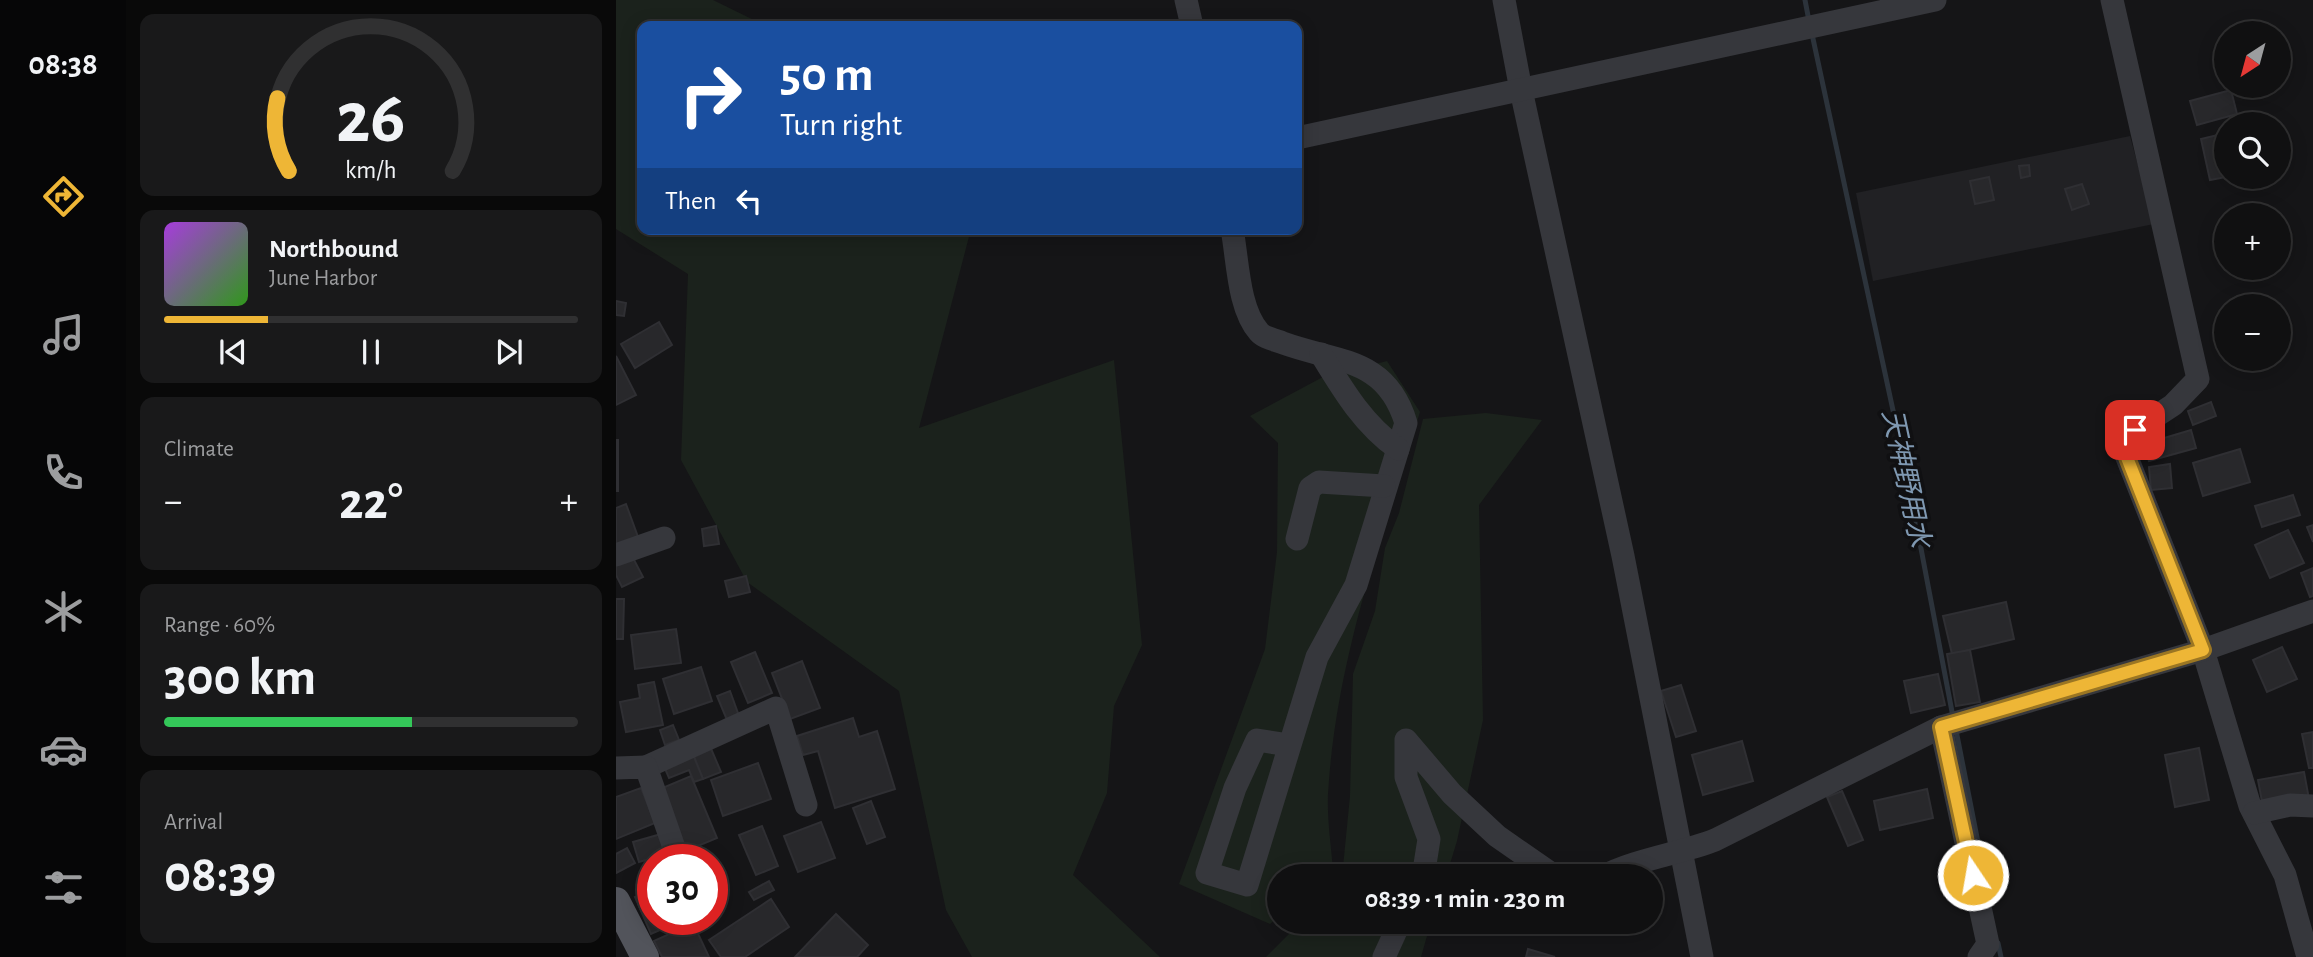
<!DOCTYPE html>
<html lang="en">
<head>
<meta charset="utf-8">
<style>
  :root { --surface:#101011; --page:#19191a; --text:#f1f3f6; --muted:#9c9d9f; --line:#303031; --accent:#eeb636 }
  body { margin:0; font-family:"Alegreya Sans","Noto Sans JP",sans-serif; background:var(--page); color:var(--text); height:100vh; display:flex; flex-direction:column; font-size:26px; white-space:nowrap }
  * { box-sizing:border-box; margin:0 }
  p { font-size:23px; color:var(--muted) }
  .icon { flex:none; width:38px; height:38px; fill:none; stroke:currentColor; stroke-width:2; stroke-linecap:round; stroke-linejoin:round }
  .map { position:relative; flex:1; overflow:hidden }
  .sheet { display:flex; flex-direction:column; gap:14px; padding:14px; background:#090909; width:490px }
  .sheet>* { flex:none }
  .hud { position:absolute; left:21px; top:21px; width:665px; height:214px; border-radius:14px; box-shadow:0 4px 18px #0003,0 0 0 2px var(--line); background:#1a4fa0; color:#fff; overflow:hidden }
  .needle { width:46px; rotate:216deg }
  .buttons { position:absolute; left:1598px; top:21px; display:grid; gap:14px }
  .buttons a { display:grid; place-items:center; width:77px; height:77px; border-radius:50%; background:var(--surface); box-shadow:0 4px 18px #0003,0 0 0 2px var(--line); font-size:35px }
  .speed { position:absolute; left:21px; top:844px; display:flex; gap:14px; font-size:35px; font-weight:700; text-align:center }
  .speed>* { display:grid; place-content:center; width:91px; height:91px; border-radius:50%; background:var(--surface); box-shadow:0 4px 18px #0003,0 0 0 2px var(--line); line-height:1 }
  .speed .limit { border:10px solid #d22; background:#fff; color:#111 }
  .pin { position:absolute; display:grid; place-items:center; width:60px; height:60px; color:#fff; margin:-30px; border-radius:14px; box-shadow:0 4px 10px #0006 }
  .me { position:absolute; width:77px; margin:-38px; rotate:348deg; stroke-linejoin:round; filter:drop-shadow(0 0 5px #0008) }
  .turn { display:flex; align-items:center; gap:24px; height:147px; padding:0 28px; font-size:32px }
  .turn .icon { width:91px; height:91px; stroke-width:2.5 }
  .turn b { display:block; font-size:49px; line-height:60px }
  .then { display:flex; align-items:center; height:66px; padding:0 28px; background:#0003; gap:14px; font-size:26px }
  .big { font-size:52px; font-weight:600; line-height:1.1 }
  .sheet .widget { flex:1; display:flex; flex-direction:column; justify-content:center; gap:10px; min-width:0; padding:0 24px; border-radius:14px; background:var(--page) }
  .sheet .dial { align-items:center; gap:0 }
  .dial svg { height:182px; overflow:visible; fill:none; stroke:var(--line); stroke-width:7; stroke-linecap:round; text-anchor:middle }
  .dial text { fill:var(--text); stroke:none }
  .song { display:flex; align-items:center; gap:21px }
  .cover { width:84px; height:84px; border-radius:10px; background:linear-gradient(135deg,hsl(280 70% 55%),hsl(110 70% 35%)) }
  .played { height:7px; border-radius:4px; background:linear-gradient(90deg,var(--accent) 25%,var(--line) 25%) }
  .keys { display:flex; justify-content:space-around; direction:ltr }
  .heat { display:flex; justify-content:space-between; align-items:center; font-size:38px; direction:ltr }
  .charge { height:10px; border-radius:5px; background:linear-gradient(90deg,#34c759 60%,var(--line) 0) }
  .trip { position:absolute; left:651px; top:864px; width:396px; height:70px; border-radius:35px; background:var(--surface); box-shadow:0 4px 18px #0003,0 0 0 2px var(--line); font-weight:600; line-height:70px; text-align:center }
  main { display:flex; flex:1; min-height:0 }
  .tabs { display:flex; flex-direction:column; width:126px; justify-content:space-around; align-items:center; background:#060607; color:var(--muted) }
  .tabs .icon { width:49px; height:49px }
  .tabs .on { color:var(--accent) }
  .tabs b { font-size:32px; color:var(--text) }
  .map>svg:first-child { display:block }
  .built { fill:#212124 }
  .green { fill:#1b221c }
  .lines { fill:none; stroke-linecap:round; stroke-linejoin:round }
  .stream { stroke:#2c333b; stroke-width:5 }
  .building { fill:#28282b; stroke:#2f2f33; stroke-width:2 }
  .minor { stroke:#36373c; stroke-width:23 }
  .major { stroke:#52545b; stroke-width:28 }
  .route-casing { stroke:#9b7623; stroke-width:18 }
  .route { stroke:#eeb636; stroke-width:12 }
  .labels { text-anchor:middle; stroke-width:7; stroke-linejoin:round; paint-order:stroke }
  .water-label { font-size:28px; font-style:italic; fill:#7f98b1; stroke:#101012 }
</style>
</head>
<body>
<main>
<nav class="tabs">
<b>08:38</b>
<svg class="icon on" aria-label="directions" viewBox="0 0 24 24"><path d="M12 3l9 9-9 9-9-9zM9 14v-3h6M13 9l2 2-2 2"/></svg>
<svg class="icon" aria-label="music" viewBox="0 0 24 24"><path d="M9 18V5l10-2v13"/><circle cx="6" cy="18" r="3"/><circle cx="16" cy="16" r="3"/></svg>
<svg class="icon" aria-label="phone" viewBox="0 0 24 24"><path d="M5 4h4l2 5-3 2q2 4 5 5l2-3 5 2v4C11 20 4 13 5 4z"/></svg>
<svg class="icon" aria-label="climate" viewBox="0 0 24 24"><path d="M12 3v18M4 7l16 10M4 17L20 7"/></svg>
<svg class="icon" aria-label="car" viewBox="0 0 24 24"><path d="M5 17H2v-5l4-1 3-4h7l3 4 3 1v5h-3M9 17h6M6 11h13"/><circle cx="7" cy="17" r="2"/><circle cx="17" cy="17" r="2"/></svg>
<svg class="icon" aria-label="filters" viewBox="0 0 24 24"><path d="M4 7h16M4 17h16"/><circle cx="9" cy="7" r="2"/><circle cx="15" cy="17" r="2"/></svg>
</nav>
<section class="sheet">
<div class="widget dial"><svg viewBox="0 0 100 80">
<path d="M14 69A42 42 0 1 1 86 69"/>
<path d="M14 69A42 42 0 0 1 9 37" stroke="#eeb636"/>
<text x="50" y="56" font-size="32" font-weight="700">26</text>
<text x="50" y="72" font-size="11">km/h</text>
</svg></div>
<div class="widget">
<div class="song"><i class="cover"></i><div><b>Northbound</b><p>June Harbor</p></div></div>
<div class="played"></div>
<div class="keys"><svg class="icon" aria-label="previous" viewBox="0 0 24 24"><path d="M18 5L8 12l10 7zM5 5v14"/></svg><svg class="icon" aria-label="pause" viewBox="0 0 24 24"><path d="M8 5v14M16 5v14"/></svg><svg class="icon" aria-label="next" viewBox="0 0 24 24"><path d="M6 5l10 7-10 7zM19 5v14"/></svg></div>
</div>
<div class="widget"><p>Climate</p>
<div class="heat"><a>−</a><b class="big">22°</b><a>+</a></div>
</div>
<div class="widget"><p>Range · 60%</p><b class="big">300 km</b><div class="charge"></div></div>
<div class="widget"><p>Arrival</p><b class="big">08:39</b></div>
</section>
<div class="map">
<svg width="1697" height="957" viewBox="0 0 1697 957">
  <rect width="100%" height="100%" fill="#151517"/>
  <path class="built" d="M1514 136 1538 224 1257 281 1240 193Z"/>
  <g class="green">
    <path d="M0 0H97L150 26H26V229H355L303 428 498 360 526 645 498 706 491 793 457 875 544 957H356L330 910 283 691 131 582 65 460 72 274 0 229Z"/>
    <path d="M771 361 804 412C765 539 720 660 712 794 711 819 715 845 717 869L708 877H663V916L654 924 563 884 649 649 661 552 662 443 634 416 705 378Z"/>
    <path d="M870 413 926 420 863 505 867 720 841 841 830 877H726L734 796 737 674 759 611 769 548 783 513 807 419Z"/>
    <path d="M685 922H815L805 957H650Z"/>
  </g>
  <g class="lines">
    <g class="stream">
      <path d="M1189 0 1193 21"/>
      <path d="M1196 34 1292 480 1337 717"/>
      <path d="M1340 730 1367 868"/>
      <path d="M1382 943 1385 957"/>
    </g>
  </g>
  <g class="building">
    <path d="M1615 90 1621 114 1581 125 1574 101Z"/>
    <path d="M1610 133V177L1594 180 1585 139Z"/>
    <path d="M1413 165 1414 176 1405 178 1403 166Z"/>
    <path d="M1373 177 1378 200 1359 204 1354 181Z"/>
    <path d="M1466 184 1473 204 1456 210 1449 189Z"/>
    <path d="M0 301 10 303 8 316 0 315Z"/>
    <path d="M43 322 56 345 19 368 5 344Z"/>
    <path d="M0 356 20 395 0 405Z"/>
    <path d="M1595 402 1600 416 1577 425 1572 411Z"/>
    <path d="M1575 430 1580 448 1533 461 1528 444Z"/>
    <rect x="0" y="440" width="2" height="51"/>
    <path d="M1624 449 1634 482 1587 496 1577 463Z"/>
    <path d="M1554 464 1556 488 1535 490 1533 467Z"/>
    <path d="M1677 495 1684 515 1646 527 1639 506Z"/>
    <path d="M10 504 22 537 0 545V508Z"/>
    <path d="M1697 525V542L1691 527Z"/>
    <path d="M100 526 103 544 88 546 86 529Z"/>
    <path d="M1672 530 1688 563 1654 578 1639 545Z"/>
    <path d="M16 556 27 577 6 587 0 575V564Z"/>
    <path d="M1697 568V596L1694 597 1685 573Z"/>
    <path d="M130 576 134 592 113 597 109 581Z"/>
    <path d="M0 599H8L7 639H0Z"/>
    <path d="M1390 602 1398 639 1336 654 1327 616Z"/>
    <path d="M60 629 65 663 19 669 15 635Z"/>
    <path d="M1666 647 1681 679 1651 692 1637 660Z"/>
    <path d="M1354 650 1364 702 1340 706 1331 654Z"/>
    <path d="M139 652 156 693 132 703 115 662Z"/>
    <path d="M186 661 204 708 174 719 156 673Z"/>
    <path d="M85 667 96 701 58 714 47 679Z"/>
    <path d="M1322 674 1329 705 1295 713 1288 681Z"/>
    <path d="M38 682 47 725 10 732 4 702 24 698 22 685Z"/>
    <path d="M1065 685 1080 731 1060 737 1045 691Z"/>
    <path d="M114 691 123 716 111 720 101 696Z"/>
    <path d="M237 718 243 737 261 731 279 789 219 808 202 751 187 755 181 736Z"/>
    <path d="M57 725 63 740 49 745 44 730Z"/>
    <path d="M1697 732V768H1693L1686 734Z"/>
    <path d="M1126 741 1137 781 1087 795 1076 755Z"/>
    <path d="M93 744 105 772 87 779 76 752Z"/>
    <path d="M1583 748 1593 800 1559 807 1549 755Z"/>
    <path d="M76 752 87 779 78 782 73 770 53 778 47 764Z"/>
    <path d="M142 763 155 799 107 816 95 780Z"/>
    <path d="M1688 772 1693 799 1647 807 1642 780Z"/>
    <path d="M75 776 101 838 70 851 44 789Z"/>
    <path d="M25 788 39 823 0 839V797Z"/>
    <path d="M1311 789 1317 818 1264 830 1258 801Z"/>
    <path d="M1226 791 1247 840 1232 846 1211 797Z"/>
    <path d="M255 801 269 837 251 844 237 808Z"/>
    <path d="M205 822 219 858 182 872 168 836Z"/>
    <path d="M146 826 162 866 140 875 123 835Z"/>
    <path d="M45 834 51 854 23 862 17 842Z"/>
    <path d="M11 848 19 863 0 873V854Z"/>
    <path d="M153 881 158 890 138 900 133 892Z"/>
    <path d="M37 890V919H69L35 934 19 897Z"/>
    <path d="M155 899 173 927 129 957H105L93 940Z"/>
    <path d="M220 914 252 945 241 957H179Z"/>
    <path d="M77 923 93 957H46L38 941Z"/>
    <path d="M912 949 939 957H910Z"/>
  </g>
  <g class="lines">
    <g class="minor">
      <path d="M570 0 576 26"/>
      <path d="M888 0 905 90 1007 556 1086 957"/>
      <path d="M1496 0 1582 379 1557 405 1519 430 1510 455 1587 650 1634 806 1669 875 1692 957"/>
      <path d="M681 138 1319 0"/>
      <path d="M616 229C622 261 622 308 643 332 648 338 660 340 667 343 722 363 770 357 790 423L740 585 701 657 631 885 591 873 619 788 641 740 673 745"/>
      <path d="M705 354C727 390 747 424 782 449"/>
      <path d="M681 539 694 488 703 482 768 486"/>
      <path d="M0 555 48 538"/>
      <path d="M1325 727 1372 944 1363 957"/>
      <path d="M30 767 160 708 190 805"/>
      <path d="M0 768 30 767 62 859"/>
      <path d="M1638 813 1674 805 1697 806"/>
      <path d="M807 877 813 839 790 777V740L836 794 881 836 940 877"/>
      <path d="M986 877C1020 859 1063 854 1099 840L1325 727 1587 650 1697 611"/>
      <path d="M768 957 784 922"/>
    </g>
    <path class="major" d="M0 901 29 957"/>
  </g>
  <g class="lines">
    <g class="route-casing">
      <path id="route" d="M1357 875 1325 727 1587 650 1510 455 1519 430"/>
    </g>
    <use href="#route" class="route"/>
  </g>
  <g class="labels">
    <g class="water-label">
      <text transform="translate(1291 478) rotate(78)" y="10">天神野用水</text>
    </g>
  </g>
</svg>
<div class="buttons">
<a><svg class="needle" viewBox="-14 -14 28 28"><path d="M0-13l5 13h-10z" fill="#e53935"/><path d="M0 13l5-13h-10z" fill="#9c9d9f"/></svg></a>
<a><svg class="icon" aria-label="search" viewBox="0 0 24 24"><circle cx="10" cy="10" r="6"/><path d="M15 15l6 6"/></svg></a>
<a>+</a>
<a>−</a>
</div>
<div class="speed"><div class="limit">30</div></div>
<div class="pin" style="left:1519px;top:430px;background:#d93025"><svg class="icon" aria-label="arrive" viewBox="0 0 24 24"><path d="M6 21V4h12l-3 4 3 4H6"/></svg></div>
<svg class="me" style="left:1357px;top:875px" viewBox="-20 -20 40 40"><circle r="17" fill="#eeb636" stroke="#fff" stroke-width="3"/><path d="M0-11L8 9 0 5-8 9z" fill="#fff"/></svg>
<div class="trip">08:39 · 1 min · 230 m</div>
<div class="hud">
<div class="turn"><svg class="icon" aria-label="right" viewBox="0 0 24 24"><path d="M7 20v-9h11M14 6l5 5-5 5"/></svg><div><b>50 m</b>Turn right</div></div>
<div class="then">Then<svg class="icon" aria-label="left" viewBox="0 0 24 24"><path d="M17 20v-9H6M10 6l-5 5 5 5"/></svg></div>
</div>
</div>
</main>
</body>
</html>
